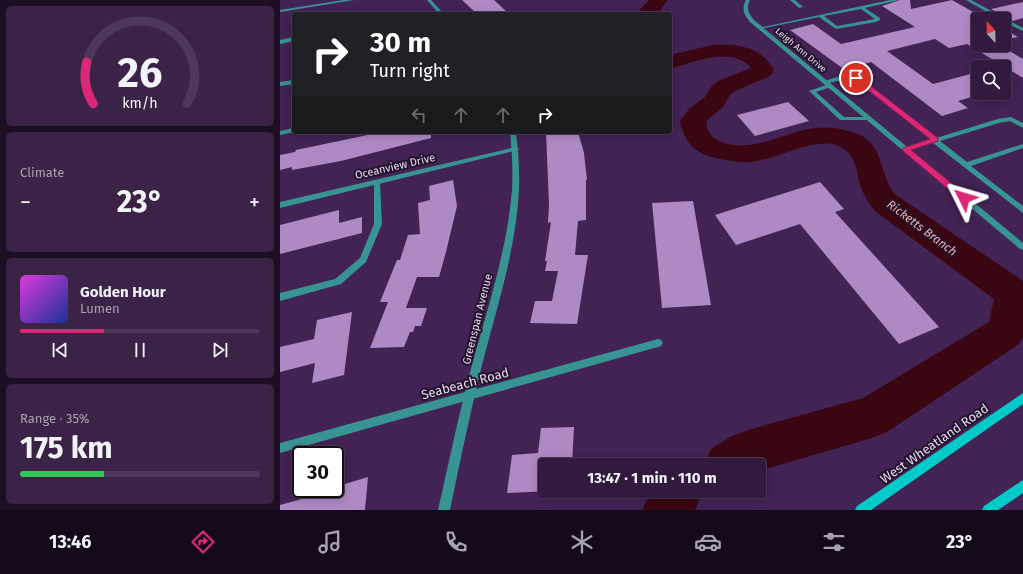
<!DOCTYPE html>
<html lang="en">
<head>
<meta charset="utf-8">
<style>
  :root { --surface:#321a3f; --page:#3a2346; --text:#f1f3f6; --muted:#a8a1b0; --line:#4d3859; --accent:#db2777 }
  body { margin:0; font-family:"Fira Sans",sans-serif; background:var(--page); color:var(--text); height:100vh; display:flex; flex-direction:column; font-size:15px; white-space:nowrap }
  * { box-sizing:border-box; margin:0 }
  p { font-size:13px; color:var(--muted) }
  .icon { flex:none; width:22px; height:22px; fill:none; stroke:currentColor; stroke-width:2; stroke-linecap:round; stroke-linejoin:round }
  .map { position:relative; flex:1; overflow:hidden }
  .details { display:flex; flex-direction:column; gap:6px; padding:6px; background:#1c0e23; width:280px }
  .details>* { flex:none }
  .top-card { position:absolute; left:12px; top:12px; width:380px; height:122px; border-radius:4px; box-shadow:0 2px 10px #0003,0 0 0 1px var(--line); background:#202124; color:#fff; overflow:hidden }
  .needle { width:26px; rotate:338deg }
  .buttons { position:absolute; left:691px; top:12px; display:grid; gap:8px }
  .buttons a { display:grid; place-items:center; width:40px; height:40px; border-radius:4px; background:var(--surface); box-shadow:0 2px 10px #0003,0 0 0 1px var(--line); font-size:20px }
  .speed { position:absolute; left:12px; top:446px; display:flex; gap:8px; font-size:20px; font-weight:700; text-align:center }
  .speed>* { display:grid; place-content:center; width:52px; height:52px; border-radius:50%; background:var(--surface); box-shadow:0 2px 10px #0003,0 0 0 1px var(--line); line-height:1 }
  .speed .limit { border:2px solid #111; border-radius:6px; background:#fff; color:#111 }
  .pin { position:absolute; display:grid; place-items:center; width:34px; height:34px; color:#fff; margin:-17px; border:2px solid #fff; border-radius:50%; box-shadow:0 1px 4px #0007 }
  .me { position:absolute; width:44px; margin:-22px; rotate:310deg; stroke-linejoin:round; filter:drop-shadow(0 0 3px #0008) }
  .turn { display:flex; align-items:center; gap:14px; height:84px; padding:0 12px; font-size:18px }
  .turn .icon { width:52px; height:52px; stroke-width:2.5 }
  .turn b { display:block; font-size:28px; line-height:34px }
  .lanes { display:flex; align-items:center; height:38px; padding:0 12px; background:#0003; justify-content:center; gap:20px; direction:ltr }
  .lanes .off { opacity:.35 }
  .big { font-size:30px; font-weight:700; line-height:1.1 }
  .details .card { flex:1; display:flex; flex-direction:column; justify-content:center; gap:6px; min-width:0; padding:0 14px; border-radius:6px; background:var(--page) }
  .details .dial { align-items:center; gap:0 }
  .dial svg { height:104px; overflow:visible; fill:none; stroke:var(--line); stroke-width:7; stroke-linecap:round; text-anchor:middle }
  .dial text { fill:var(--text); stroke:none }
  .song { display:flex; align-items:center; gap:12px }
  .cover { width:48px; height:48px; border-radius:6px; background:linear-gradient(135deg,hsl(300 70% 55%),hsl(230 70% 35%)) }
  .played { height:4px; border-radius:2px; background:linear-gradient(90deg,var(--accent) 35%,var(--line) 35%) }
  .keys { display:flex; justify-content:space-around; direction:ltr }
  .heat { display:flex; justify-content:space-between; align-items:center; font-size:22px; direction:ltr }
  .charge { height:6px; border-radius:3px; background:linear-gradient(90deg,#34c759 35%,var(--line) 0) }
  .trip { position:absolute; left:258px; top:458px; width:228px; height:40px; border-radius:4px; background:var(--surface); box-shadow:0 2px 10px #0003,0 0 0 1px var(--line); font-weight:700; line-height:40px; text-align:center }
  .menu { display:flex; height:64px; justify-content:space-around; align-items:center; background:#140a19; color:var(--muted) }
  .menu .icon { width:28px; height:28px }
  .menu .active { color:var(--accent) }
  .menu b { font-size:18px; color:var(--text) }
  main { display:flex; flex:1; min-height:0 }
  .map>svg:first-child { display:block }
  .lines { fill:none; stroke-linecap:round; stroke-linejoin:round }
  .river { fill:#390611; fill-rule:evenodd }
  .building { fill:#ae89c3 }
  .service { fill:#379492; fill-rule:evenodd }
  .minor { fill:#379492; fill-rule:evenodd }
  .tertiary { fill:#379492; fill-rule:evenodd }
  .secondary { fill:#00cbc9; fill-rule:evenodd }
  .route { fill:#db2777; stroke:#8e194d }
  .labels { text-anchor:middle; stroke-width:4; stroke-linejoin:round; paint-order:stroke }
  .far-street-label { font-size:9px; fill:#e9d6f5; stroke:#22142a }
  .street-label { font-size:11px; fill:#e9d6f5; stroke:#22142a }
  .water-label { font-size:12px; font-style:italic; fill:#fdabb2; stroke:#22142a }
  .near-street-label { font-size:13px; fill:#e9d6f5; stroke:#22142a }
</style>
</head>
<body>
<main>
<section class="details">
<div class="card dial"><svg viewBox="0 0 100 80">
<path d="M14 69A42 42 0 1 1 86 69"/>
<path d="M14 69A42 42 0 0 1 9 37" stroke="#db2777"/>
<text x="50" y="56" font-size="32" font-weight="700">26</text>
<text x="50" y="72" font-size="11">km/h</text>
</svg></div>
<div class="card"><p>Climate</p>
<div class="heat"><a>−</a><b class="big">23°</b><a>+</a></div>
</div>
<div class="card">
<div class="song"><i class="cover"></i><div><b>Golden Hour</b><p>Lumen</p></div></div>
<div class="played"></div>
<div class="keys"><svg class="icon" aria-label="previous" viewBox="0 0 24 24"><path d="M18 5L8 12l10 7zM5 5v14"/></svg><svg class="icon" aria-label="pause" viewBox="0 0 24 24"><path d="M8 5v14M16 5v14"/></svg><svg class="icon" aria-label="next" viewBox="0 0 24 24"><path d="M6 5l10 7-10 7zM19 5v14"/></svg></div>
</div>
<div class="card"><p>Range · 35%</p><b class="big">175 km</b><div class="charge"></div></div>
</section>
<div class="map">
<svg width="743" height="510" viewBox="0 0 743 510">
  <rect width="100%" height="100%" fill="#432254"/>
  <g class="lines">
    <g class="river">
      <path d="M369 0H388L377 14H356Z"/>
      <path d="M433 45C458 44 481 46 494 70L491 75 486 78 455 91 450 95 443 107 427 120C425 126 429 134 434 138 465 158 503 132 535 128 550 126 568 129 582 136 605 149 600 179 616 195L743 281V336L739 344 607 432 592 438 479 471V465H425L431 449 452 436 468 430 583 398 709 322 714 299 595 211C590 205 585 197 582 190 576 176 578 158 564 149 540 132 498 160 471 162 457 163 445 160 432 157 413 152 404 140 400 121L409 109 425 97 432 86 438 81 471 68C452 45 412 63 390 69V55Z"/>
      <path d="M371 491H423L415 510H362Z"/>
    </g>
  </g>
  <g class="building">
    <path d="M182 0H214L229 14H197Z"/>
    <path d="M620 0H630L631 9 672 0 695 13 702 11 716 19H698V45H719L743 59V78L687 44 669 48 655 39 607 51 653 84 698 72V95L678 101 688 108 662 116 591 62 565 70 510 30 533 24 561 44 635 27 602 6Z"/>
    <path d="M743 2V18L733 21 711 9Z"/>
    <path d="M724 29 738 37 724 40Z"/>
    <path d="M508 102 529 121 475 136 457 115Z"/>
    <path d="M102 132H151V138L61 161 12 170V167L0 170V155L15 152 16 150Z"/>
    <path d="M266 132H298L304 153 307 180H306V220L298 221 295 255H308L297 324 250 323 255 301H272L278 271H265L267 261H265L271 222 268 223 269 205Z"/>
    <path d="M173 180 177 206 166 252 159 277H137L126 308H147L141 326H135L133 332H130L124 347 90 348 108 302H100L117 260H120L128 235 140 234 138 203 150 200 149 186Z"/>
    <path d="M540 182 564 209 555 212 659 327 619 344 520 224 456 245 435 215Z"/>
    <path d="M413 201 431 305 382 308 372 203Z"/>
    <path d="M59 210V223L82 217V233L0 254V225Z"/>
    <path d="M72 312 64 375 32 383 35 363 0 372V347L34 339 37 320Z"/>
    <path d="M294 427 292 465H265V491H271L227 493 232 455 258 453 261 428Z"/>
    <path d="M88 477 85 510H0V505L47 492 48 489H55V487Z"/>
  </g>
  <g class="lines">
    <g class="service">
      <path d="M510 0H515L523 7 519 8Z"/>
      <path d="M610 0H619L585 8 600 18V20L596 22 556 29 539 17 480 29 478 28ZM581 9 595 19 557 26 544 16Z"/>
      <path d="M686 0H691L743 28V31L724 22V19H719Z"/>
      <path d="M14 37V41L0 44V40Z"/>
      <path d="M576 76 656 138 718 119 731 117 743 123V128L730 121 719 123 660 141 687 162 743 144V148L691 166 743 206V213L653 143 625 151 623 150V148L650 139 575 80 557 81 545 84 542 82 557 77Z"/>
      <path d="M549 84 552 86 551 87 536 92 564 117H589L591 118V120H560L529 91Z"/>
      <path d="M14 128V132L0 135V131Z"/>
      <path d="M95 180H97L100 182 102 224 86 262 61 284 0 301V293L55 279 80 258 94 224V182Z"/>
    </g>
    <g class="minor">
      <path d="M63 0H74L0 12V10Z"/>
      <path d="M466 0H470C466 8 468 13 474 20L743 243V250L740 249 470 22C464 15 461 9 466 0Z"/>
      <path d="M14 80V84L0 86V82Z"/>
      <path d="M236 147 239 149 238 150 0 208V202Z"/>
      <path d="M378 339 381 340 383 343 381 346 378 347 0 453V443Z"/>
    </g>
    <g class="tertiary">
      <path d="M147 0H151L164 14H159Z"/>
      <path d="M230 132H236C238 151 240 170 239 190 236 249 217 307 202 365 190 413 180 462 170 510H158C169 462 179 413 192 365 208 307 227 250 232 190 233 170 232 151 230 132Z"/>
    </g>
    <g class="secondary">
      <path d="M743 393V404L591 510H575L577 506Z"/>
      <path d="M743 480V493L718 510H702L704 506Z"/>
    </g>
  </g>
  <path class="route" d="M574 76H578L658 138V141L631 150 687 196 688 198 687 200H681L623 151V148L650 139 574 79Z"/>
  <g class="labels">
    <g class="far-street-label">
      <text transform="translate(521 50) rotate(40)" y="3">Leigh Ann Drive</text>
    </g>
    <g class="street-label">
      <text transform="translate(115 166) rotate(-13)" y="4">Oceanview Drive</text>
      <text transform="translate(197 319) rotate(-76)" y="4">Greenspan Avenue</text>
    </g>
    <g class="water-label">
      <text transform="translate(642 228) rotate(37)" y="4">Ricketts Branch</text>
    </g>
    <g class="near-street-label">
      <text transform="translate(185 383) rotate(-15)" y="5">Seabeach Road</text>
      <text transform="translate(654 443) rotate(-35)" y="5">West Wheatland Road</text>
    </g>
  </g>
</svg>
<div class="buttons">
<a><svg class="needle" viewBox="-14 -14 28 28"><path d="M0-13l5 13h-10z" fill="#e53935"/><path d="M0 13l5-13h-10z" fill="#a8a1b0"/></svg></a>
<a><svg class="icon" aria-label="search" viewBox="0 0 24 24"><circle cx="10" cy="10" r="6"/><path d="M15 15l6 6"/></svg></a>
</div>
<div class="speed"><div class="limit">30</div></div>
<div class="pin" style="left:576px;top:78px;background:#d93025"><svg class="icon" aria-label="arrive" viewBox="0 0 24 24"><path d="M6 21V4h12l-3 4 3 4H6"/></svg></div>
<svg class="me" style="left:684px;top:198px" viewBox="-20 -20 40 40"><path d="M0-17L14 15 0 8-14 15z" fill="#db2777" stroke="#fff" stroke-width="4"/></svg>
<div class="trip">13:47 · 1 min · 110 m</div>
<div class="top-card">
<div class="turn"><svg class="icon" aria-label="right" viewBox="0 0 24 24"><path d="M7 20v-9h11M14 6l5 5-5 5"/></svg><div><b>30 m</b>Turn right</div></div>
<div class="lanes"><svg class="icon off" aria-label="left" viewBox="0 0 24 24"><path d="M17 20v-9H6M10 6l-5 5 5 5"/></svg><svg class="icon off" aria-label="ahead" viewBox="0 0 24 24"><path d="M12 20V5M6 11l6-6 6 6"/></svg><svg class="icon off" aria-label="ahead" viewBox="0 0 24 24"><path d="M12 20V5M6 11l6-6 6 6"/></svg><svg class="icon" aria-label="right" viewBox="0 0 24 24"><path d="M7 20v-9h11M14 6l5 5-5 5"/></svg></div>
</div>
</div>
</main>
<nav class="menu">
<b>13:46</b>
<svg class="icon active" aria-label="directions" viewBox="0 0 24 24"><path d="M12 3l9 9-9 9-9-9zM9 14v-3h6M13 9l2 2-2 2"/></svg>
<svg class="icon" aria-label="music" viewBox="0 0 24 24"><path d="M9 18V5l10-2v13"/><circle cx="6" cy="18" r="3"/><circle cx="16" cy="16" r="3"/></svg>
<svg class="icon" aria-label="phone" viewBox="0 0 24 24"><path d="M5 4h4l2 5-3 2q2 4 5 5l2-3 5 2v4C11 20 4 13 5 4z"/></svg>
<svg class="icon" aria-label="climate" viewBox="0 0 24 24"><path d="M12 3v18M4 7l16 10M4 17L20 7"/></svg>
<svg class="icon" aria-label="car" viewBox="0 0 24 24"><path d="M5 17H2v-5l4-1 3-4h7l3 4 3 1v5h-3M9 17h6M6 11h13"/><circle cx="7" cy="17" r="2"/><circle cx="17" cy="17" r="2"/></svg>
<svg class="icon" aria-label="filters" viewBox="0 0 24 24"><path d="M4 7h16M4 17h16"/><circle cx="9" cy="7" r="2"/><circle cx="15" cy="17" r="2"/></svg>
<b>23°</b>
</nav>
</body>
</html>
